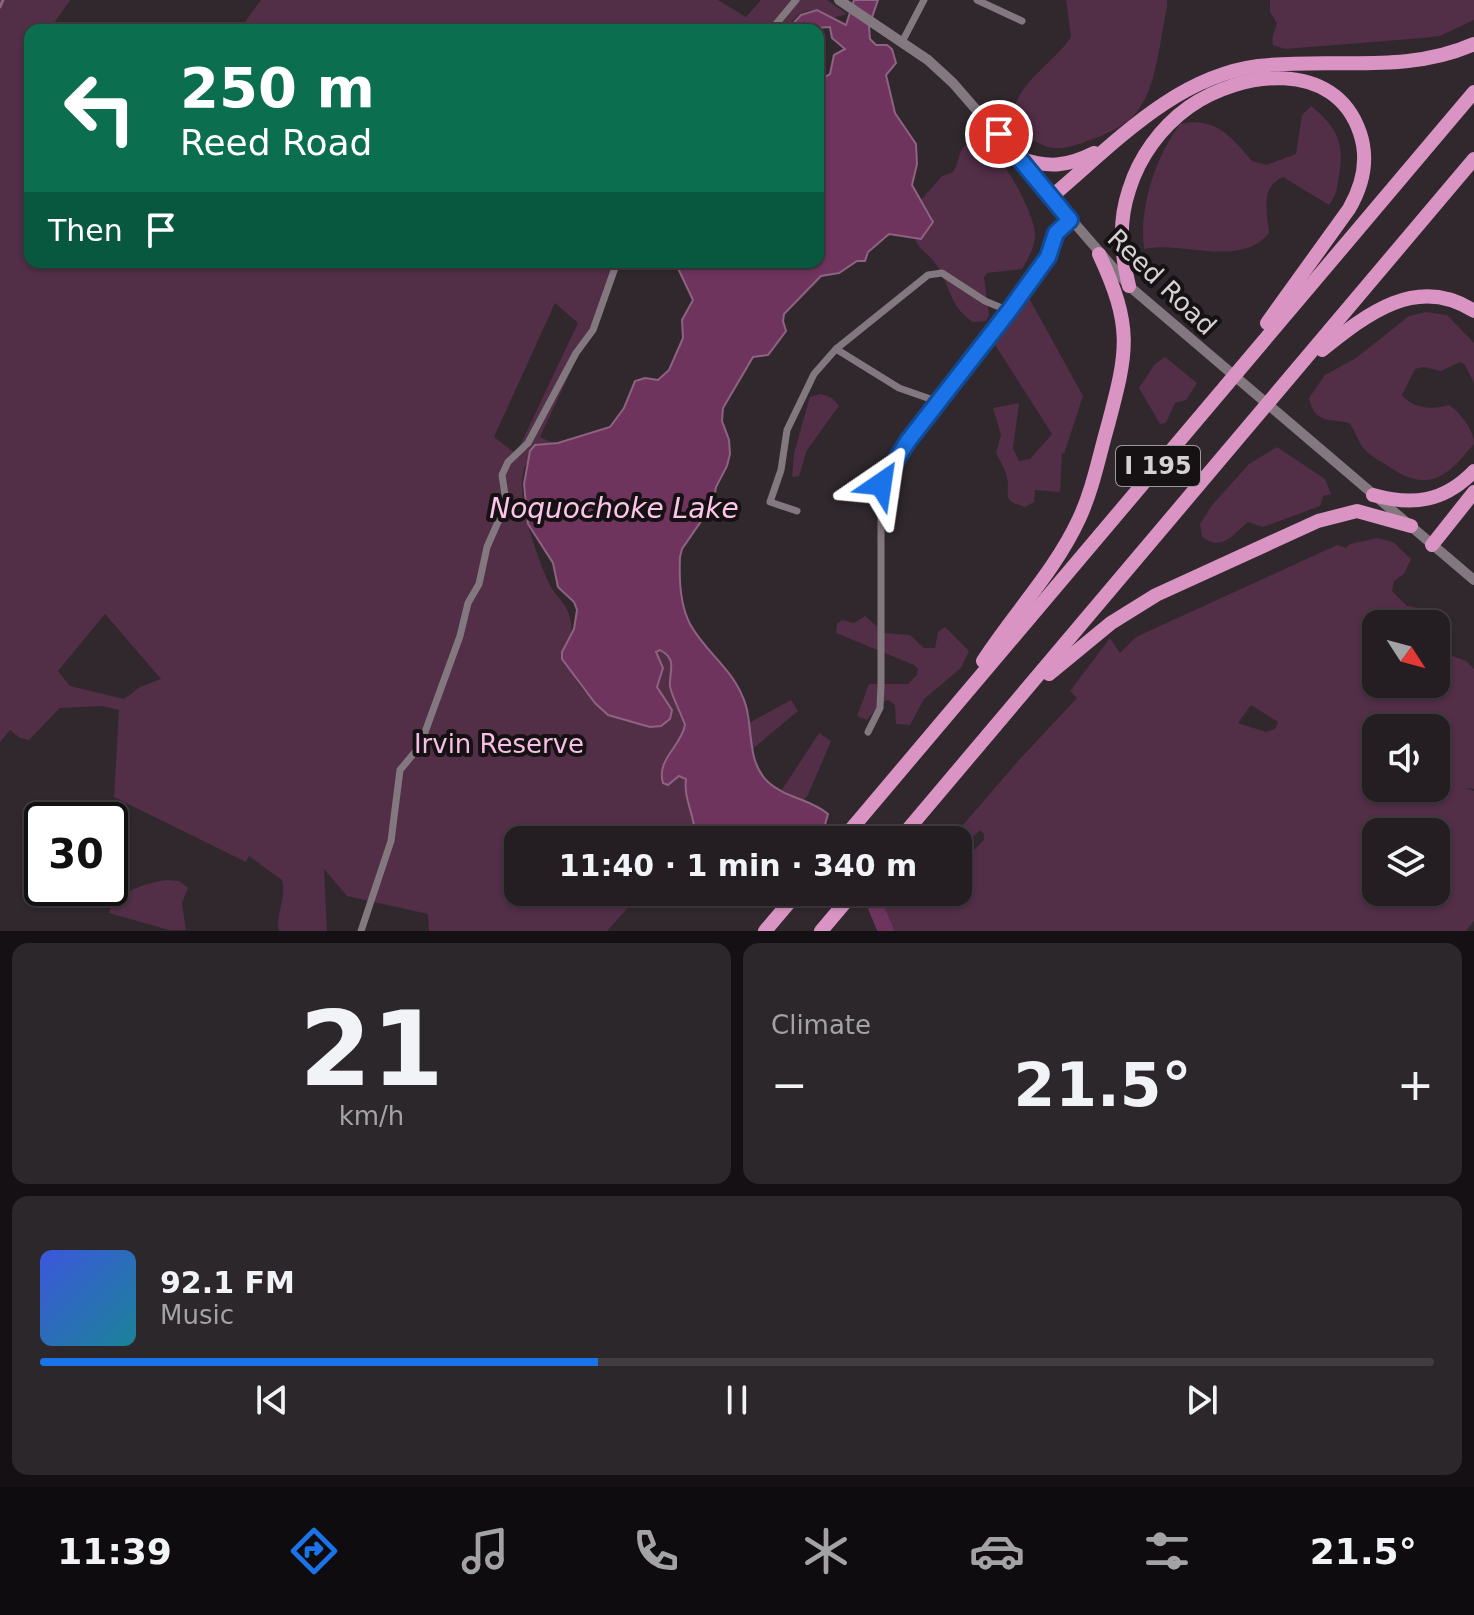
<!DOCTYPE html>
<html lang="en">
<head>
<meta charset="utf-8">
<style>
  :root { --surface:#241e22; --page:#2c272a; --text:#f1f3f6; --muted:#a3a2a5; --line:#413c40; --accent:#1a73e8 }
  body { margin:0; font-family:"DejaVu Sans",sans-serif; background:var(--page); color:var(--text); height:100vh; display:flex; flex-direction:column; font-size:30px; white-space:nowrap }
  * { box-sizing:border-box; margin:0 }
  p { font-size:26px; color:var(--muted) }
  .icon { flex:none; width:44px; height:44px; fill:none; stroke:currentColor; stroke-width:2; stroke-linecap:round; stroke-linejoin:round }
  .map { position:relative; height:931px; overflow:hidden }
  .drawer { display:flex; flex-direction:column; gap:12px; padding:12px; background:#141013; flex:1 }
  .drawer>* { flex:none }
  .hud { position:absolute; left:24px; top:24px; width:800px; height:244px; border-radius:16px; box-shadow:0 2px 6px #0004,0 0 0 2px var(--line); background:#0b6e4f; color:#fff; overflow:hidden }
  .needle { width:52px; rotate:126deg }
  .tools { position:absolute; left:1362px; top:610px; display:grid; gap:16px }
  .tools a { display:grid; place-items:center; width:88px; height:88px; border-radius:16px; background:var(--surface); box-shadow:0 2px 6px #0004,0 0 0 2px var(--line); font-size:40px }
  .speed { position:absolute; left:24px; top:802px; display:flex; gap:16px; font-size:40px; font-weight:700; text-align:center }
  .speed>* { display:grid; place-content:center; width:104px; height:104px; border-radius:50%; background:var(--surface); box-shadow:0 2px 6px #0004,0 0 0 2px var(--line); line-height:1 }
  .speed .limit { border:4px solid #111; border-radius:12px; background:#fff; color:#111 }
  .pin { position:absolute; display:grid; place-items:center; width:68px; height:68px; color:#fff; margin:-34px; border:4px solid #fff; border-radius:50%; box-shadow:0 2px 8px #0007 }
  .me { position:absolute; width:88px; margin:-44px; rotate:32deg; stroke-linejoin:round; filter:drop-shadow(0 0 6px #0008) }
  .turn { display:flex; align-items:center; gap:28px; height:168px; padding:0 24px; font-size:36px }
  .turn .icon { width:104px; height:104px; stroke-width:2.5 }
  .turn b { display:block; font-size:56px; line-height:68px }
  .then { display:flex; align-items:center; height:76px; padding:0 24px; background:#0003; gap:16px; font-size:30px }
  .big { font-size:60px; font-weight:700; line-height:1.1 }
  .drawer .card { flex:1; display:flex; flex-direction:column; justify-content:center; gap:12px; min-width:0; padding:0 28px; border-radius:16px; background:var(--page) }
  .drawer .dial { align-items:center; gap:0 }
  .dial b { font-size:104px; line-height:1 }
  .song { display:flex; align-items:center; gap:24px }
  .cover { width:96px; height:96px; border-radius:12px; background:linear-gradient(135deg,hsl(230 70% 55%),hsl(190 70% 35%)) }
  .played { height:8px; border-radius:4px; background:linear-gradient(90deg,var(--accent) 40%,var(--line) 40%) }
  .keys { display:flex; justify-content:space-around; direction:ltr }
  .heat { display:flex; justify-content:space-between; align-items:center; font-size:44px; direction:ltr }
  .drawer .tiles { flex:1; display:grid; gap:12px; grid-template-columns:1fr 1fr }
  .card:last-child { grid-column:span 2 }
  .trip { position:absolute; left:504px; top:826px; width:468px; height:80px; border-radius:16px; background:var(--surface); box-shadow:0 2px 6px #0004,0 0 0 2px var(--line); font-weight:700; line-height:80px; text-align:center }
  .menu { display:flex; height:128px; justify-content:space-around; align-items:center; background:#0e0c0e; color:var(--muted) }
  .menu .icon { width:56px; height:56px }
  .menu .active { color:var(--accent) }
  .menu b { font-size:36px; color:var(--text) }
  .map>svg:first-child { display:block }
  .green { fill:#522e47; fill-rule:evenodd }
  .water { fill:#6e345d; stroke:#8e6381; stroke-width:2 }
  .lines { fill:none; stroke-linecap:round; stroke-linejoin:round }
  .stream { stroke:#8e6381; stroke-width:3 }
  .river { stroke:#6e345d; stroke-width:16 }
  .street { stroke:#83787f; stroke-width:7 }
  .secondary { stroke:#83787f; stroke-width:10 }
  .highway { stroke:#da94c3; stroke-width:14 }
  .route-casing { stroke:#114b97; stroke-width:20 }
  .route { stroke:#1a73e8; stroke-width:14 }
  .labels { text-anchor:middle; stroke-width:8; stroke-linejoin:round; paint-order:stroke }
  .shield { fill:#161214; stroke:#9d989a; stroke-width:2 }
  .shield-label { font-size:24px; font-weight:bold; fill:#d7d1d4 }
  .street-label { font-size:26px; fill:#d7d1d4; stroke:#161214 }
  .park-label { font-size:26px; fill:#f5bee2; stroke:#161214 }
  .water-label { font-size:28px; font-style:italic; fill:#fcc5e9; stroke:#161214 }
</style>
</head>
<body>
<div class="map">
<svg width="1474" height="931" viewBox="0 0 1474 931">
  <rect width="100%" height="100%" fill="#30282d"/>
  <g class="green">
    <path d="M0 0H70L49 30H30V54L25 76 30 69V262H622L540 437 557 445 527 463C511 487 538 562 551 587 556 596 565 603 568 612 577 633 565 658 576 679 582 692 595 701 606 710L669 704 657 687 662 664 656 652 660 650C678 660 669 670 670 686 671 694 682 715 686 724L677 744 663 762 673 783 679 776 686 779C683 800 697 819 695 840H518V892H642L607 931H429L428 914 347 896 324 869 327 931H279C275 915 287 898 282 880L249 856 246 862 114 797 119 710 102 706 60 708 29 740 20 738 10 730 0 742ZM555 303 578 323 516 454 494 437ZM105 614 161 679 140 687 124 699 70 686 58 671Z"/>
    <path d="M261 0H718L746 17 761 0H827L847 14 833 18C810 6 801 7 786 30H239Z"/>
    <path d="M1066 0H1167V7C1160 39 1157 88 1136 113 1127 124 1112 131 1101 136 1068 148 1051 158 1022 131 1016 126 1012 118 1014 109 1021 80 1055 62 1071 37Z"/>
    <path d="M1270 0H1474V20L1440 36 1423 38 1285 49 1273 45 1272 39 1277 23 1270 12Z"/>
    <path d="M1311 106C1337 127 1345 143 1339 176 1337 187 1337 195 1329 205L1283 177C1260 187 1267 212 1269 233 1240 269 1181 240 1144 249 1139 207 1155 158 1180 124 1216 116 1232 138 1252 161L1266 165 1296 154 1302 115Z"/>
    <path d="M974 141C999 144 1033 211 1035 233 1036 244 1028 260 1022 269L987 273 984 277 989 315 986 321 973 322C948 306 951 285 935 263 929 254 919 250 915 239H921L932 217 921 200 942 176 953 172C961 160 957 145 974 141Z"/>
    <path d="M1024 289 1083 396 1064 454 1062 452 1060 492 1035 490 1034 502 1025 507C999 499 1011 497 1007 477 1005 469 999 459 996 453L1001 435 993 408 1019 403 1013 448 1019 461 1030 459 1052 434 990 337Z"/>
    <path d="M1426 312 1447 315 1474 343V383L1465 365 1460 362 1441 371 1424 367 1415 369 1402 395C1413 409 1433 410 1449 405 1460 413 1474 429 1474 444 1448 475 1430 494 1391 468 1382 462 1372 457 1365 450 1358 443 1356 431 1349 423 1330 418 1315 425 1309 398L1325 375 1356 358 1409 316Z"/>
    <path d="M1165 357 1197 383 1186 400 1175 403 1166 423 1160 424 1139 388 1155 364Z"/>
    <path d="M821 394 832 398 839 406 807 450 799 476 792 477 794 453 810 397Z"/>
    <path d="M1277 447 1325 479 1331 494 1323 496 1320 506 1263 527 1248 522C1233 534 1223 552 1202 537L1200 524 1213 504 1249 464Z"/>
    <path d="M1377 538 1393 542 1411 559 1404 574 1394 581 1392 591 1407 606C1425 607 1440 619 1448 636L1444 653 1466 661 1474 669V789L1465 788 1474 791V921L1466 931H884L872 903 873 896 878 893 883 896 890 892H958V866L984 840V834L980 830 958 852V840H950L1019 760 1077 698 1070 691 1110 638 1120 653 1136 637 1337 545 1346 548 1350 544ZM1376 624H1436V684H1376ZM1251 705 1278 722 1275 729 1266 732 1238 723ZM1376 728H1436V778L1446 783 1436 780V788H1376ZM1376 832H1436V892H1376Z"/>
    <path d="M865 616 884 633 910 635 924 648H935L938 632 945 627 969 651 961 668 924 699 910 725 896 724 895 705 888 700 881 703 867 720 857 716 869 684H908L917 675 918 669 914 665 836 633 837 624 842 620 854 623Z"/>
    <path d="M791 700 798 711 749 752 747 724Z"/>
    <path d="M819 733 831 741 808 795 802 802H774Z"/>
    <path d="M167 880 179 881 188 888 182 903 186 930H169L109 913C114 893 148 882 167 880Z"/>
  </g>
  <path class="water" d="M854 0H878L869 26 870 39 876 45H887L892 49 896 63 886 75 895 113 916 144 917 164 912 185 933 222 921 239 889 234 868 252 865 261H857L839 273 821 276 784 314 783 321 786 331 768 355 753 357 723 408 722 421 729 440 730 454 727 466 716 487 713 504 682 549 680 557C679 578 680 605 690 624 707 655 735 669 746 706 753 731 747 762 768 782 785 798 811 799 828 814L824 828 815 840H695C697 819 683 800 686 779L679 776 668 785 663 783C656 759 681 747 685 725 682 715 671 695 670 686 669 670 678 660 660 650L656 652 663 668 657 687 672 710 670 719 661 726 650 727 608 715 595 703 562 659V652L574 629 577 610 574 602 558 587 553 563 528 524 524 484 530 451 535 445 558 443 610 427 624 408 635 381 645 378 658 380 669 370 683 338 682 320 693 300 675 262H818V81L830 74 834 55 845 49 832 38 830 27 787 30 801 15 817 10 846 25Z"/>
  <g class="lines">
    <path class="stream" d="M0 7 3 0"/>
    <path class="river" d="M872 898 886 931"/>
    <g class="street">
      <path d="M977 0 1022 21"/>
      <path d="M771 30 796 0"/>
      <path d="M902 42 924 0"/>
      <path d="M836 349 899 388 939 402"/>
      <path d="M797 511 770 502 781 470 787 430 814 374 836 349 928 275 942 273 985 301 1009 311"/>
      <path d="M868 732 880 708 881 686V484L908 441 1009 311 1048 257 1056 233 1070 220"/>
      <path d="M361 931 391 841 400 770 420 746 460 636 468 603 479 584 487 547 502 513 505 495 502 475 508 462 528 443 576 353 593 330 617 262"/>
    </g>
    <path class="secondary" d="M839 0 928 60 953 83 1129 286 1474 580"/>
    <g class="highway">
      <path d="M1019 158C1048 168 1066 167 1094 153"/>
      <path d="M1051 197C1113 145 1174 77 1258 66 1332 57 1404 75 1474 44"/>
      <path d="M1129 286C1121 253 1118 223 1129 190 1139 157 1161 127 1189 107 1240 71 1335 58 1360 133 1369 160 1363 185 1349 209L1267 323"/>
      <path d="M1322 350C1367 314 1417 274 1474 311"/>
      <path d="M1373 495C1413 506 1444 502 1474 471"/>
      <path d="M1432 545 1474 492"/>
      <path d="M983 661C1014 613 1055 571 1079 519 1093 489 1099 456 1108 425 1128 350 1133 327 1099 254"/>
      <path d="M1049 674 1111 623 1156 595 1318 521 1357 511 1411 526"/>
      <path d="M842 840 1474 92"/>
      <path d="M899 840 1474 159"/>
      <path d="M765 931 798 892"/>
      <path d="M821 931 854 892"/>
    </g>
  </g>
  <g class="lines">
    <g class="route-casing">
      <path id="route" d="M881 484 908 441 1009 311 1048 257 1056 233 1070 220 999 134"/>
    </g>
    <use href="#route" class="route"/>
  </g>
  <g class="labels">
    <rect class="shield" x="1116" y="446" width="84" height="40" rx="6"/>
    <g class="shield-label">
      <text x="1158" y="474">I 195</text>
    </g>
    <g class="street-label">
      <text transform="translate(1162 282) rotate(44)" y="9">Reed Road</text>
    </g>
    <g class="park-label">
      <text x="499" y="753">Irvin Reserve</text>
    </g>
    <g class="water-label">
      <text x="614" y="518">Noquochoke Lake</text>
    </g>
  </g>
</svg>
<div class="tools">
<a><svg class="needle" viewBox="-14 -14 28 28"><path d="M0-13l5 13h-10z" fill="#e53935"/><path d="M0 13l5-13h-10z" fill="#a3a2a5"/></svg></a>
<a><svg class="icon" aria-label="sound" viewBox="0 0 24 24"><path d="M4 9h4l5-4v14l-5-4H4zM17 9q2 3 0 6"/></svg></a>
<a><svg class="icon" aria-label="layers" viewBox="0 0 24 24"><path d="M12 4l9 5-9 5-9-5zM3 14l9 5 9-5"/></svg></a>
</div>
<div class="speed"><div class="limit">30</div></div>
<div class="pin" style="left:999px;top:134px;background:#d93025"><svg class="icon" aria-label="arrive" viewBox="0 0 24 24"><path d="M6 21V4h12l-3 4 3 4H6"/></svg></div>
<svg class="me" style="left:881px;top:484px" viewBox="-20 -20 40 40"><path d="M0-17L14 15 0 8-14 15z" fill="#1a73e8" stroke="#fff" stroke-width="4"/></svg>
<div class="trip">11:40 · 1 min · 340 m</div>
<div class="hud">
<div class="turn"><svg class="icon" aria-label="left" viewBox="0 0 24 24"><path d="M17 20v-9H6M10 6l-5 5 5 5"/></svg><div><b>250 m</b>Reed Road</div></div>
<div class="then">Then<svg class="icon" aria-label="arrive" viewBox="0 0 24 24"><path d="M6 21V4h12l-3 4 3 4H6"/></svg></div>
</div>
</div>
<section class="drawer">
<div class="tiles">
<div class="card dial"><b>21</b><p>km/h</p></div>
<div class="card"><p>Climate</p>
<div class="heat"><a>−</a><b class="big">21.5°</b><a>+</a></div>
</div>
<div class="card">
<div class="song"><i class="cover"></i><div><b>92.1 FM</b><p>Music</p></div></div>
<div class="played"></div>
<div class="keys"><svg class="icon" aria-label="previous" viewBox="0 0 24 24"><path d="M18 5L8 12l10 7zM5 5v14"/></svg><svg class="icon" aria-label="pause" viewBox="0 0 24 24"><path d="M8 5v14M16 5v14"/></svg><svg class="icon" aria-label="next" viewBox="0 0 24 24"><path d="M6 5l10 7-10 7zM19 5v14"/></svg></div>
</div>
</div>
</section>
<nav class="menu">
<b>11:39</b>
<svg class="icon active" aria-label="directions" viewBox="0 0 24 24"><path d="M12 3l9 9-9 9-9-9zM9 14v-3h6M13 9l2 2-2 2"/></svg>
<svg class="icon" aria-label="music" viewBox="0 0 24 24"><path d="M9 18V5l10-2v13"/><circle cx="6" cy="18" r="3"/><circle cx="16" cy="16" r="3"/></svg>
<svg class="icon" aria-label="phone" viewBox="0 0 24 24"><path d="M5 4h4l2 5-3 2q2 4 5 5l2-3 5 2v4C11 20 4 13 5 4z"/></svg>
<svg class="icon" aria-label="climate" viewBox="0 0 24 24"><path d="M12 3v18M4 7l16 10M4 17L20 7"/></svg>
<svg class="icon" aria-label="car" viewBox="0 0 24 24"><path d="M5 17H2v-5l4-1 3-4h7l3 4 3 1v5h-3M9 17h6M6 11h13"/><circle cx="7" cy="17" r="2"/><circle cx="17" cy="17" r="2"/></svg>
<svg class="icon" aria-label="filters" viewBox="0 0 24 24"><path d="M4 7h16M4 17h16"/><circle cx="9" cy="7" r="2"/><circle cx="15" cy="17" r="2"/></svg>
<b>21.5°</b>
</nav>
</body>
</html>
